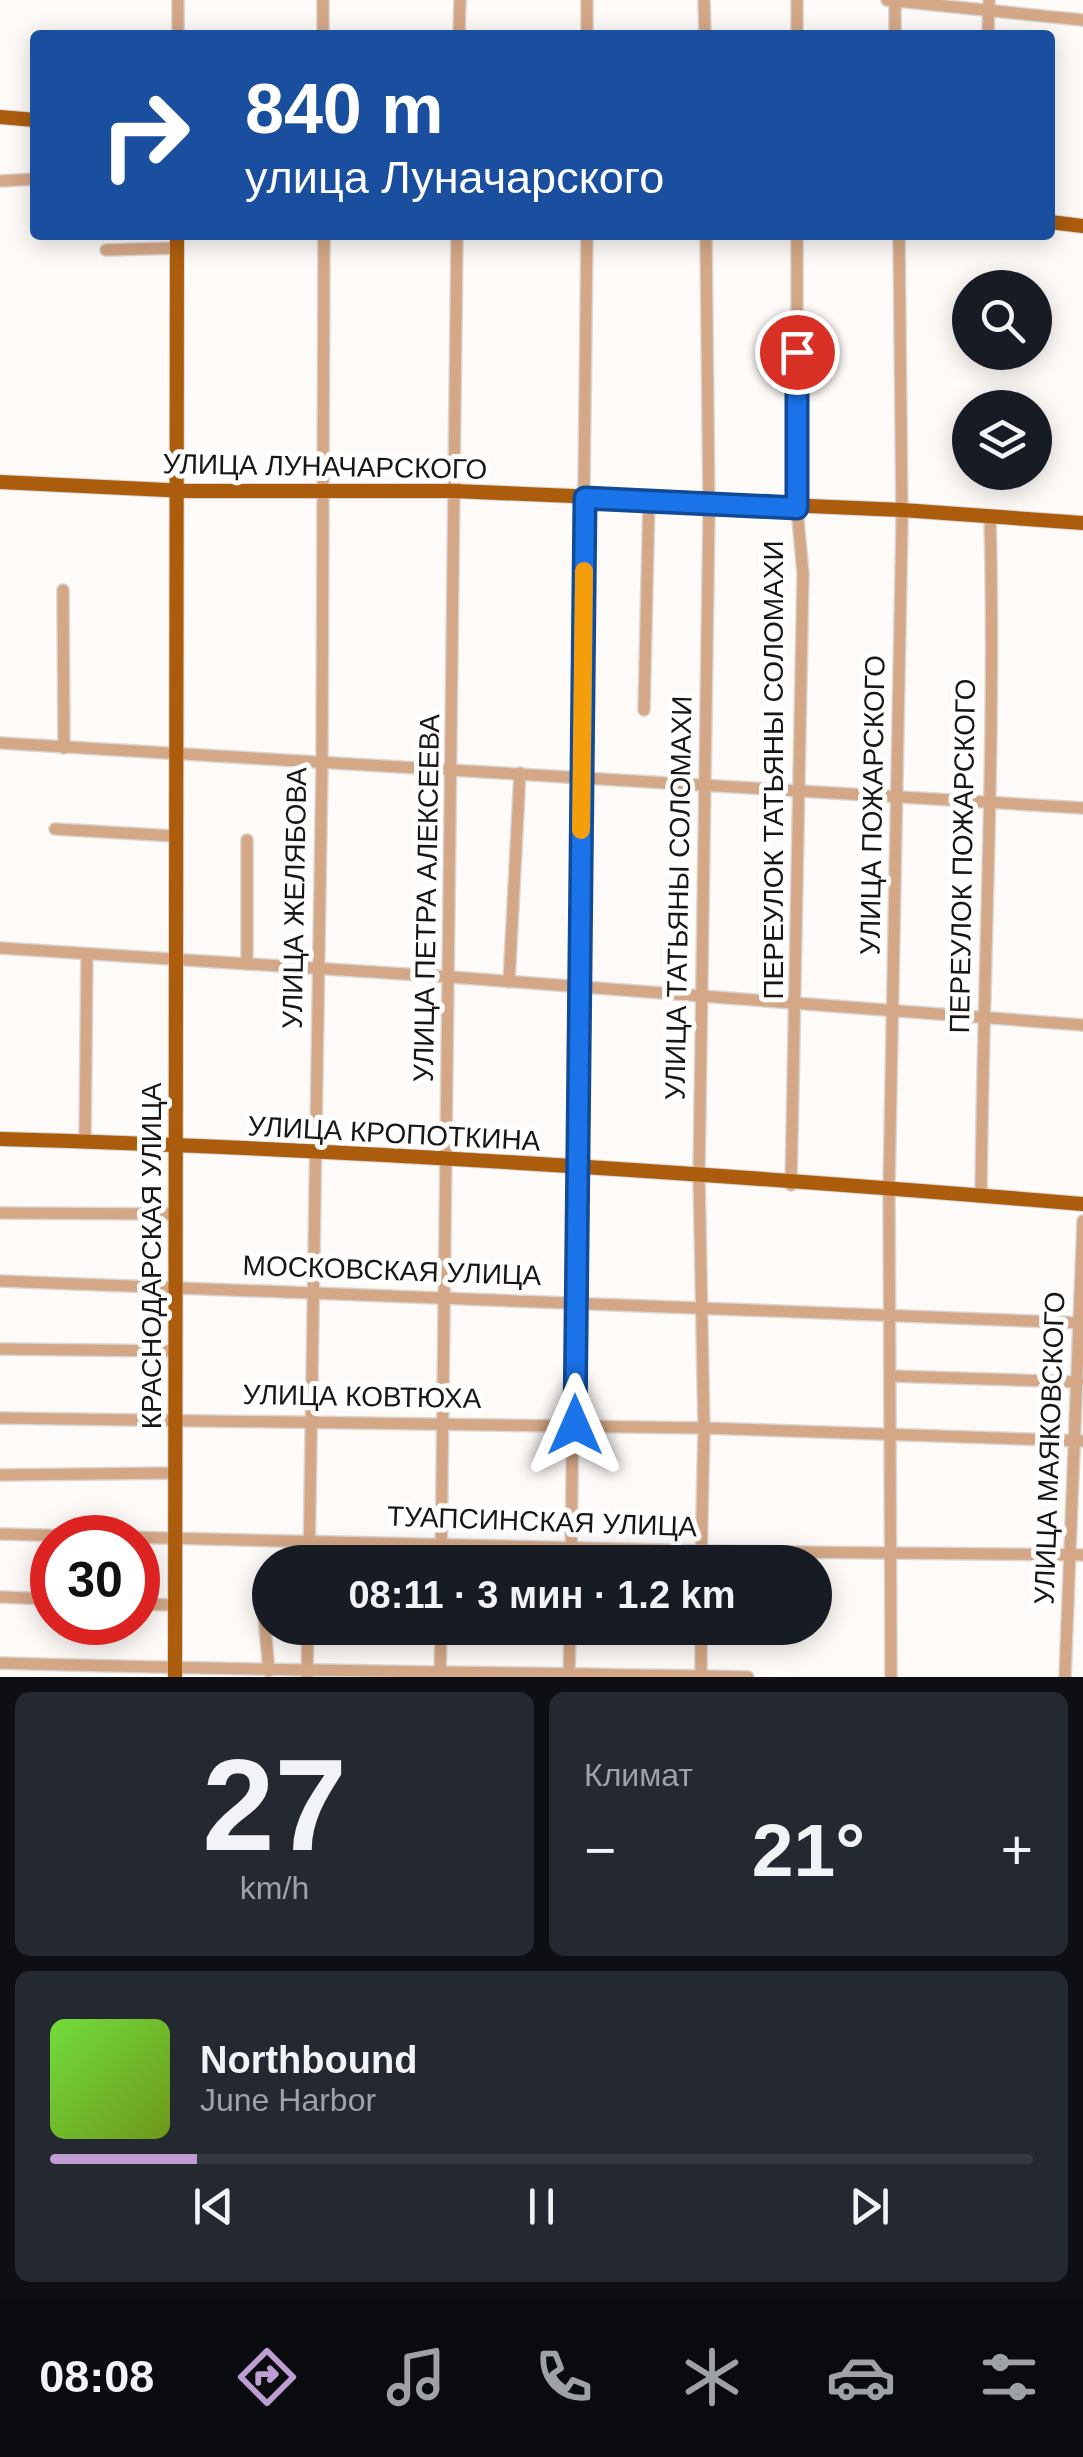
<!DOCTYPE html>
<html lang="ru">
<head>
<meta charset="utf-8">
<style>
  :root { --surface:#171b24; --page:#242831; --text:#f1f3f6; --muted:#9ea1a6; --line:#363941; --accent:#be9ed2 }
  body { margin:0; font-family:Arial,sans-serif; background:var(--page); color:var(--text); height:100vh; display:flex; flex-direction:column; font-size:38px; white-space:nowrap }
  * { box-sizing:border-box; margin:0 }
  p { font-size:32px; color:var(--muted) }
  .icon { flex:none; width:55px; height:55px; fill:none; stroke:currentColor; stroke-width:2; stroke-linecap:round; stroke-linejoin:round }
  .map { position:relative; height:1677px; overflow:hidden }
  .details { display:flex; flex-direction:column; gap:15px; padding:15px; background:#0d0f14; flex:1 }
  .details>* { flex:none }
  .banner { position:absolute; left:30px; top:30px; width:1025px; height:210px; border-radius:10px; box-shadow:0 5px 25px #0003; background:#1a4fa0; color:#fff; overflow:hidden }
  .tools { position:absolute; left:952px; top:270px; display:grid; gap:20px }
  .tools a { display:grid; place-items:center; width:100px; height:100px; border-radius:50%; background:var(--surface); box-shadow:0 5px 25px #0003; font-size:50px }
  .speed { position:absolute; left:30px; top:1515px; display:flex; gap:20px; font-size:50px; font-weight:700; text-align:center }
  .speed>* { display:grid; place-content:center; width:130px; height:130px; border-radius:50%; background:var(--surface); box-shadow:0 5px 25px #0003; line-height:1 }
  .speed .limit { border:15px solid #d22; background:#fff; color:#111 }
  .pin { position:absolute; display:grid; place-items:center; width:85px; height:85px; color:#fff; margin:-42px; border:5px solid #fff; border-radius:50%; box-shadow:0 2px 10px #0007 }
  .me { position:absolute; width:110px; margin:-55px; rotate:0deg; stroke-linejoin:round; filter:drop-shadow(0 0 8px #0008) }
  .turn { display:flex; align-items:center; gap:35px; height:210px; padding:0 50px; font-size:45px }
  .turn .icon { width:130px; height:130px; stroke-width:2.5 }
  .turn b { display:block; font-size:70px; line-height:85px }
  .big { font-size:75px; font-weight:600; line-height:1.1 }
  .details .card { flex:1; display:flex; flex-direction:column; justify-content:center; gap:15px; min-width:0; padding:0 35px; border-radius:15px; background:var(--page) }
  .details .dial { align-items:center; gap:0 }
  .dial b { font-size:130px; line-height:1 }
  .song { display:flex; align-items:center; gap:30px }
  .cover { width:120px; height:120px; border-radius:15px; background:linear-gradient(135deg,hsl(100 70% 55%),hsl(80 70% 35%)) }
  .played { height:10px; border-radius:5px; background:linear-gradient(90deg,var(--accent) 15%,var(--line) 15%) }
  .keys { display:flex; justify-content:space-around; direction:ltr }
  .heat { display:flex; justify-content:space-between; align-items:center; font-size:55px; direction:ltr }
  .details .tiles { flex:1; display:grid; gap:15px; grid-template-columns:1fr 1fr }
  .card:last-child { grid-column:span 2 }
  .trip { position:absolute; left:252px; top:1545px; width:580px; height:100px; border-radius:50px; background:var(--surface); box-shadow:0 5px 25px #0003; font-weight:600; line-height:100px; text-align:center }
  .menu { display:flex; height:160px; justify-content:space-around; align-items:center; background:#090b0e; color:var(--muted) }
  .menu .icon { width:70px; height:70px }
  .menu .active { color:var(--accent) }
  .menu b { font-size:45px; color:var(--text) }
  .map>svg:first-child { display:block }
  .lines { fill:none; stroke-linecap:round; stroke-linejoin:round }
  .minor-casing { stroke:#d9d6d3; stroke-width:14 }
  .major-casing { stroke:#d9d6d3; stroke-width:16 }
  .minor { stroke:#d4a786; stroke-width:11 }
  .major { stroke:#ac5c0d; stroke-width:14 }
  .route-casing { stroke:#114b97; stroke-width:25 }
  .route { stroke:#1a73e8; stroke-width:18 }
  .slow { stroke:#f59e0b; stroke-width:18 }
  .labels { text-anchor:middle; stroke-width:10; stroke-linejoin:round; paint-order:stroke }
  .street-label { font-size:28px; fill:#1a1613; stroke:#fff }
</style>
</head>
<body>
<div class="map">
<svg width="1083" height="1677" viewBox="0 0 1083 1677">
  <rect width="100%" height="100%" fill="#fdfaf8"/>
  <g class="lines">
    <g class="minor-casing">
      <g id="minor">
        <path d="M323 0V35"/>
        <path d="M587 0V35"/>
        <path d="M704 0 705 35"/>
        <path d="M797 0V35"/>
        <path d="M887 0 1083 20"/>
        <path d="M895 0V35"/>
        <path d="M178 35V0"/>
        <path d="M459 35 460 0"/>
        <path d="M988 35 989 0"/>
        <path d="M0 181 35 179"/>
        <path d="M106 250 177 248"/>
        <path d="M63 590 64 748"/>
        <path d="M644 710 649 500"/>
        <path d="M0 743 1083 808"/>
        <path d="M55 829 174 836"/>
        <path d="M0 948 451 977 1083 1025"/>
        <path d="M247 964V840"/>
        <path d="M509 982 520 773"/>
        <path d="M85 1142 87 954"/>
        <path d="M791 1185 803 574 797 508V235"/>
        <path d="M981 1196C983 969 996 744 990 517"/>
        <path d="M0 1213 176 1214"/>
        <path d="M0 1281 1083 1323"/>
        <path d="M0 1349 176 1351"/>
        <path d="M890 1376 1078 1382"/>
        <path d="M0 1418 704 1428 1083 1441"/>
        <path d="M0 1475 175 1473"/>
        <path d="M0 1534 701 1551 1083 1555"/>
        <path d="M309 1562 322 763 324 235"/>
        <path d="M441 1562 457 235"/>
        <path d="M571 1562 587 235"/>
        <path d="M701 1562 704 1428 699 1175 709 512 706 235"/>
        <path d="M262 1595 269 1671"/>
        <path d="M0 1597 52 1599"/>
        <path d="M138 1604 175 1605"/>
        <path d="M0 1663C249 1671 499 1672 748 1677"/>
        <path d="M307 1677 308 1628"/>
        <path d="M440 1677 441 1628"/>
        <path d="M569 1677 570 1628"/>
        <path d="M701 1677V1628"/>
        <path d="M891 1677 889 1188 902 521 899 235"/>
        <path d="M1065 1677 1083 1221"/>
      </g>
    </g>
    <g class="major-casing">
      <g id="major">
        <path d="M0 117 35 120"/>
        <path d="M1050 222 1083 226"/>
        <path d="M0 482 187 491H454L902 510 1083 523"/>
        <path d="M0 1139C361 1149 724 1174 1083 1204"/>
        <path d="M175 1677 177 235"/>
      </g>
    </g>
    <use href="#minor" class="minor"/>
    <use href="#major" class="major"/>
  </g>
  <g class="lines">
    <g class="route-casing">
      <path id="route" d="M575 1425 585 498 797 508V352"/>
    </g>
    <use href="#route" class="route"/>
    <path class="slow" d="M581 830 584 571"/>
  </g>
  <g class="labels">
    <g class="street-label">
      <text transform="translate(325 466) rotate(1)" y="10">УЛИЦА ЛУНАЧАРСКОГО</text>
      <text transform="translate(773 770) rotate(-90)" y="10">ПЕРЕУЛОК ТАТЬЯНЫ СОЛОМАХИ</text>
      <text transform="translate(872 805) rotate(-89)" y="10">УЛИЦА ПОЖАРСКОГО</text>
      <text transform="translate(962 856) rotate(-89)" y="10">ПЕРЕУЛОК ПОЖАРСКОГО</text>
      <text transform="translate(294 898) rotate(-89)" y="10">УЛИЦА ЖЕЛЯБОВА</text>
      <text transform="translate(426 898) rotate(-89)" y="10">УЛИЦА ПЕТРА АЛЕКСЕЕВА</text>
      <text transform="translate(678 898) rotate(-89)" y="10">УЛИЦА ТАТЬЯНЫ СОЛОМАХИ</text>
      <text transform="translate(394 1133) rotate(3)" y="10">УЛИЦА КРОПОТКИНА</text>
      <text transform="translate(151 1256) rotate(-90)" y="10">КРАСНОДАРСКАЯ УЛИЦА</text>
      <text transform="translate(392 1270) rotate(2)" y="10">МОСКОВСКАЯ УЛИЦА</text>
      <text transform="translate(362 1396) rotate(1)" y="10">УЛИЦА КОВТЮХА</text>
      <text transform="translate(1049 1448) rotate(-88)" y="10">УЛИЦА МАЯКОВСКОГО</text>
      <text transform="translate(542 1521) rotate(2)" y="10">ТУАПСИНСКАЯ УЛИЦА</text>
    </g>
  </g>
</svg>
<div class="tools">
<a><svg class="icon" aria-label="search" viewBox="0 0 24 24"><circle cx="10" cy="10" r="6"/><path d="M15 15l6 6"/></svg></a>
<a><svg class="icon" aria-label="layers" viewBox="0 0 24 24"><path d="M12 4l9 5-9 5-9-5zM3 14l9 5 9-5"/></svg></a>
</div>
<div class="speed"><div class="limit">30</div></div>
<div class="pin" style="left:797px;top:352px;background:#d93025"><svg class="icon" aria-label="arrive" viewBox="0 0 24 24"><path d="M6 21V4h12l-3 4 3 4H6"/></svg></div>
<svg class="me" style="left:575px;top:1425px" viewBox="-20 -20 40 40"><path d="M0-17L14 15 0 8-14 15z" fill="#1a73e8" stroke="#fff" stroke-width="4"/></svg>
<div class="trip">08:11 · 3 мин · 1.2 km</div>
<div class="banner">
<div class="turn"><svg class="icon" aria-label="right" viewBox="0 0 24 24"><path d="M7 20v-9h11M14 6l5 5-5 5"/></svg><div><b>840 m</b>улица Луначарского</div></div>
</div>
</div>
<section class="details">
<div class="tiles">
<div class="card dial"><b>27</b><p>km/h</p></div>
<div class="card"><p>Климат</p>
<div class="heat"><a>−</a><b class="big">21°</b><a>+</a></div>
</div>
<div class="card">
<div class="song"><i class="cover"></i><div><b>Northbound</b><p>June Harbor</p></div></div>
<div class="played"></div>
<div class="keys"><svg class="icon" aria-label="previous" viewBox="0 0 24 24"><path d="M18 5L8 12l10 7zM5 5v14"/></svg><svg class="icon" aria-label="pause" viewBox="0 0 24 24"><path d="M8 5v14M16 5v14"/></svg><svg class="icon" aria-label="next" viewBox="0 0 24 24"><path d="M6 5l10 7-10 7zM19 5v14"/></svg></div>
</div>
</div>
</section>
<nav class="menu">
<b>08:08</b>
<svg class="icon active" aria-label="directions" viewBox="0 0 24 24"><path d="M12 3l9 9-9 9-9-9zM9 14v-3h6M13 9l2 2-2 2"/></svg>
<svg class="icon" aria-label="music" viewBox="0 0 24 24"><path d="M9 18V5l10-2v13"/><circle cx="6" cy="18" r="3"/><circle cx="16" cy="16" r="3"/></svg>
<svg class="icon" aria-label="phone" viewBox="0 0 24 24"><path d="M5 4h4l2 5-3 2q2 4 5 5l2-3 5 2v4C11 20 4 13 5 4z"/></svg>
<svg class="icon" aria-label="climate" viewBox="0 0 24 24"><path d="M12 3v18M4 7l16 10M4 17L20 7"/></svg>
<svg class="icon" aria-label="car" viewBox="0 0 24 24"><path d="M5 17H2v-5l4-1 3-4h7l3 4 3 1v5h-3M9 17h6M6 11h13"/><circle cx="7" cy="17" r="2"/><circle cx="17" cy="17" r="2"/></svg>
<svg class="icon" aria-label="filters" viewBox="0 0 24 24"><path d="M4 7h16M4 17h16"/><circle cx="9" cy="7" r="2"/><circle cx="15" cy="17" r="2"/></svg>
</nav>
</body>
</html>
